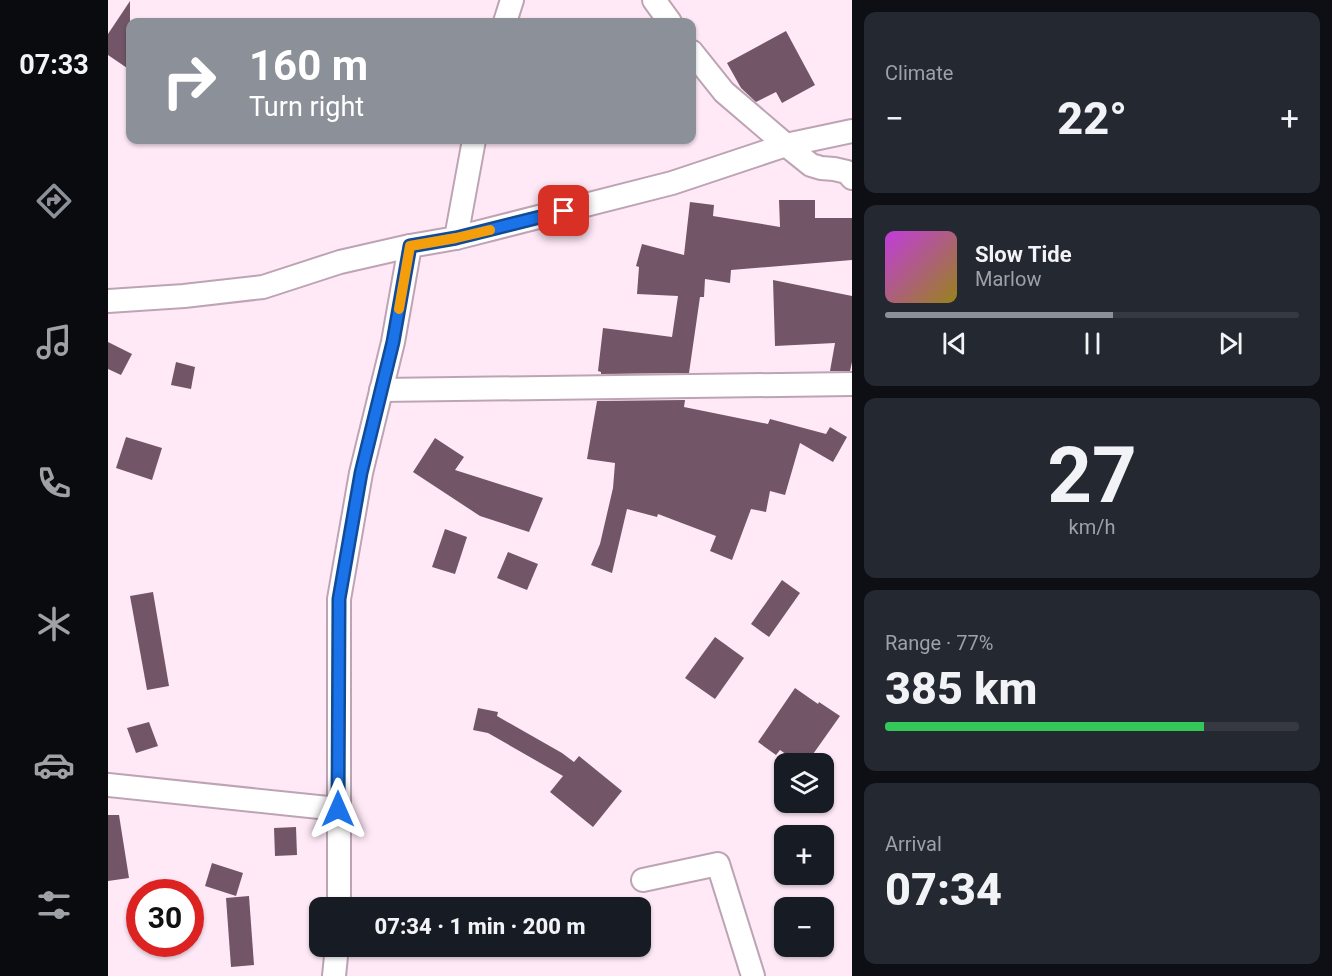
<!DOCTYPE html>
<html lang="en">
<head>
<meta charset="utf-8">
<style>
  :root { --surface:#171b24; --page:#242831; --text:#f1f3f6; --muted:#9ea1a6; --line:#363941; --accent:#8c9099 }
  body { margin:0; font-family:Roboto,sans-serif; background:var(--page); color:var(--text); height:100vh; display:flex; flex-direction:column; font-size:22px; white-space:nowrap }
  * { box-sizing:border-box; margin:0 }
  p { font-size:20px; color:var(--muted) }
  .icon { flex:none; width:33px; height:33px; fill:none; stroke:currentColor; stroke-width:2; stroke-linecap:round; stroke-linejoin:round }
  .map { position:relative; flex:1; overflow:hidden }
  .drawer { display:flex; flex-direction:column; gap:12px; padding:12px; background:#0d0f14; width:480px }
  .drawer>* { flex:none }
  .guide { position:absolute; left:18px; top:18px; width:570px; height:126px; border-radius:12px; box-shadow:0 2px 4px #0004; background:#8c9099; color:#fff; overflow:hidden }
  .fabs { position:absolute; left:666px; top:753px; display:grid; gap:12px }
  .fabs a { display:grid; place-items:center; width:60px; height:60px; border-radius:12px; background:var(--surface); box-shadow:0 2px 4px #0004; font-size:30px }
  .speed { position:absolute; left:18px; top:879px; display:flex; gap:12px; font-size:30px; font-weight:700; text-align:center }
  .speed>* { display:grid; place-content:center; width:78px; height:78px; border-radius:50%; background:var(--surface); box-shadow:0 2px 4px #0004; line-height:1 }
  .speed .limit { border:9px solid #d22; background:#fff; color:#111 }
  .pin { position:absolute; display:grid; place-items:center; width:51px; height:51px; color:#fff; margin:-26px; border-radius:12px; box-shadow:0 3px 9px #0006 }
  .me { position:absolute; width:66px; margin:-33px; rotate:0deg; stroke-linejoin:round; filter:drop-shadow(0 0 4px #0008) }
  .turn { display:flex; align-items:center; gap:21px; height:126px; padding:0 24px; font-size:27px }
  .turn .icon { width:78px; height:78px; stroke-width:2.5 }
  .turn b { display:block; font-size:42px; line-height:51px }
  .big { font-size:45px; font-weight:800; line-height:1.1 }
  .drawer .widget { flex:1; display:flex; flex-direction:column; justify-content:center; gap:9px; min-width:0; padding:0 21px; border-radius:12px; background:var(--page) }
  .drawer .dial { align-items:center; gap:0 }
  .dial b { font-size:78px; line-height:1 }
  .song { display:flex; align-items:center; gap:18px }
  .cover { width:72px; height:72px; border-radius:9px; background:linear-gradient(135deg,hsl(290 70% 55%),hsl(50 70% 35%)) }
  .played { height:6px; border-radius:3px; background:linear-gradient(90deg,var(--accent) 55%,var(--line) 55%) }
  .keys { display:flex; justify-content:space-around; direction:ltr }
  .heat { display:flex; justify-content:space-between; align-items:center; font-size:33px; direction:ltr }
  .charge { height:9px; border-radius:4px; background:linear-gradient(90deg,#34c759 77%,var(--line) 0) }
  .trip { position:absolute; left:201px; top:897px; width:342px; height:60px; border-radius:12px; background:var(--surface); box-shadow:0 2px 4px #0004; font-weight:800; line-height:60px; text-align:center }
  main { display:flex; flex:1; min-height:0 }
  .tabs { display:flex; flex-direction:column; width:108px; justify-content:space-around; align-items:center; background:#090b0e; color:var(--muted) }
  .tabs .icon { width:42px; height:42px }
  .tabs .selected { color:var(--accent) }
  .tabs b { font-size:27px; color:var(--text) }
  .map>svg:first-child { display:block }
  .building { fill:#725668 }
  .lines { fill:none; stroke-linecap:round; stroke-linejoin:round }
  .minor-casing { stroke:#bda4b4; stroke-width:26 }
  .minor { stroke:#fff; stroke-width:22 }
  .route-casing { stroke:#114b97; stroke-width:15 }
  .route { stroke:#1a73e8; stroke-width:10 }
  .slow { stroke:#f59e0b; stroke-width:10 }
</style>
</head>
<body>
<main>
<nav class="tabs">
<b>07:33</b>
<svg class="icon selected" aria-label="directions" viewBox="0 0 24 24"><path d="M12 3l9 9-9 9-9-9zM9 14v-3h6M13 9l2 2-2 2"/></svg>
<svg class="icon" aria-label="music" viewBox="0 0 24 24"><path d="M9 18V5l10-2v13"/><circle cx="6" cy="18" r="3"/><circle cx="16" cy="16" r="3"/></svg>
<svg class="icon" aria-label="phone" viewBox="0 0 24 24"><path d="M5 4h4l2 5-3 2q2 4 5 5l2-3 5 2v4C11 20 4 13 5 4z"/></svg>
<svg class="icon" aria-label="climate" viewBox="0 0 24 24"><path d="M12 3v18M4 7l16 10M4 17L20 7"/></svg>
<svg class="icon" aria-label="car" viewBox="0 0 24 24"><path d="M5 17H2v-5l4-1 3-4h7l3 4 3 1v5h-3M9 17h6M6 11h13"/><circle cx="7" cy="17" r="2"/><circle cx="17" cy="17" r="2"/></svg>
<svg class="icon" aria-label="filters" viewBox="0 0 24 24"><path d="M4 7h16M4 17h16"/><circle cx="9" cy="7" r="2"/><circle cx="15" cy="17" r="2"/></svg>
</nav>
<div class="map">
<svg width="744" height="976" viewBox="0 0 744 976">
  <rect width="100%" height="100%" fill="#ffe9f7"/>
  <g class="building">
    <path d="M22 1V70L0 55V34Z"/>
    <path d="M678 31 707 85 674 103 668 92 648 102 633 88 619 63Z"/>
    <path d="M671 200H707V218H744V260L623 270 622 283 597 279 596 297H592L581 373 493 374V372L490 371 495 328 564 337 570 296 529 294 531 267 528 266 534 244 576 255 582 202 606 205 605 216 672 227Z"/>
    <path d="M665 280 744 296V362L742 371H722L727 343 667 346Z"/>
    <path d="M0 342 24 354 13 375 0 369Z"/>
    <path d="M68 362 87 367 83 389 63 385Z"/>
    <path d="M577 400 576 407 660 424 662 419 718 434 722 427 739 437 725 462 692 443 677 495 662 491 658 512 643 509 624 560 602 551 608 536 550 514 549 517 519 509 504 573 483 565 492 544 505 488 507 463 479 459 489 401Z"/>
    <path d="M18 437 54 448 44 480 8 468Z"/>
    <path d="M327 438 356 457 347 470 435 498 421 532 372 516 305 472Z"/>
    <path d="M337 529 359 537 347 574 324 567Z"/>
    <path d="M400 552 430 564 419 590 389 578Z"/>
    <path d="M674 580 692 593 661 637 643 624Z"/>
    <path d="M45 592 61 686 39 690 22 596Z"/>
    <path d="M607 637 636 658 607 699 577 678Z"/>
    <path d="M687 688 710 704 711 702 732 716 698 764H692L672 750 668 755 650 742Z"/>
    <path d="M370 708 390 712 389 716 454 753 466 762 471 756 514 791 485 827 442 792 455 776 380 733 365 730Z"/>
    <path d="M41 722 50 746 28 753 19 728Z"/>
    <path d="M0 815H11L21 878 0 881Z"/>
    <path d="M188 827 189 855 167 856 166 828Z"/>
    <path d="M104 863 135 873 128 896 97 886Z"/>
    <path d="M141 896 146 965 123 967 118 898Z"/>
  </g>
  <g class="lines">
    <g class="minor-casing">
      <g id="minor">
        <path d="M546 0 562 22"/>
        <path d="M397 22 404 0"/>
        <path d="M584 52 616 92 678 145 703 165 713 168 726 169 739 172 744 178"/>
        <path d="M348 238 564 183 678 145 744 131"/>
        <path d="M0 301 76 296 155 287 232 262 302 246"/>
        <path d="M273 390 744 384"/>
        <path d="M0 785 230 809"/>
        <path d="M535 880 610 864 645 976"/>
        <path d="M231 908V599L253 473 285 342 302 246 348 238 366 140"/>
        <path d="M226 976 229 946"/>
      </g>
    </g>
    <use href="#minor" class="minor"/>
  </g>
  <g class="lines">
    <g class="route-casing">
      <path id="route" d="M230 809 231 599 253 473 285 342 302 246 348 238 456 211"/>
    </g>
    <use href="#route" class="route"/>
    <path class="slow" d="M291 309 302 246 348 238 382 230"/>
  </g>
</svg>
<div class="fabs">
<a><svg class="icon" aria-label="layers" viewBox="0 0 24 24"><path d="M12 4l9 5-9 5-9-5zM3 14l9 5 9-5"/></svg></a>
<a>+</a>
<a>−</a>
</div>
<div class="speed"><div class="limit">30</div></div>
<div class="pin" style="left:456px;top:211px;background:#d93025"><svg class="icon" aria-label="arrive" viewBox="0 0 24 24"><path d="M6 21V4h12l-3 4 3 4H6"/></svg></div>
<svg class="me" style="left:230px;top:809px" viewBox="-20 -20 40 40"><path d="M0-17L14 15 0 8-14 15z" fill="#1a73e8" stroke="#fff" stroke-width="4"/></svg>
<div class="trip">07:34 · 1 min · 200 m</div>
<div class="guide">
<div class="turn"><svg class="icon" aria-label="right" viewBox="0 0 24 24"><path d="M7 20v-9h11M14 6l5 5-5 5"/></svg><div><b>160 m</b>Turn right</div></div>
</div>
</div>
<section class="drawer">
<div class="widget"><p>Climate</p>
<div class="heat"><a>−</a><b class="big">22°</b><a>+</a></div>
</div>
<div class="widget">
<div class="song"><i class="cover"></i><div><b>Slow Tide</b><p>Marlow</p></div></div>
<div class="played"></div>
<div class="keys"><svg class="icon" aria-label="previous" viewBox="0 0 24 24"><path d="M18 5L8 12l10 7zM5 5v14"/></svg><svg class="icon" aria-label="pause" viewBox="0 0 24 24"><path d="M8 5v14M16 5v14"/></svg><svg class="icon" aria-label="next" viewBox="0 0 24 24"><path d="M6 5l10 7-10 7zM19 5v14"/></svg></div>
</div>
<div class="widget dial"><b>27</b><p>km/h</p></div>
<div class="widget"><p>Range · 77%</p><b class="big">385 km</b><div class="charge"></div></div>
<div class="widget"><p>Arrival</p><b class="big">07:34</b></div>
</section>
</main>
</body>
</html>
